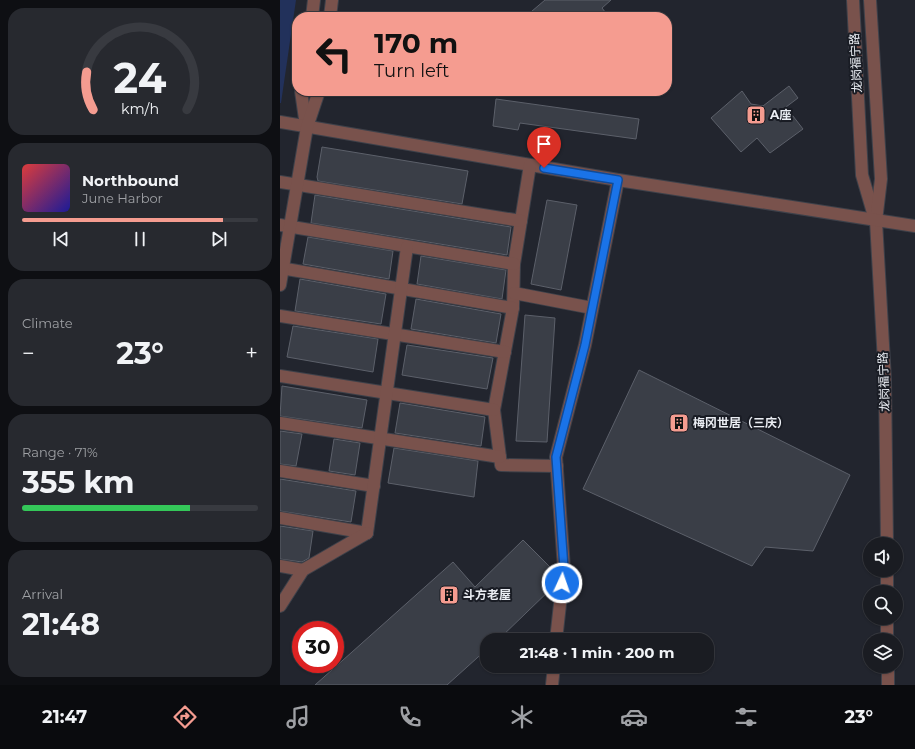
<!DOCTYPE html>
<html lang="en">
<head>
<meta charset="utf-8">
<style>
  :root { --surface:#1a1c22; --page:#27292f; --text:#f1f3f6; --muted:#9fa1a5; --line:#383a40; --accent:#f59c90 }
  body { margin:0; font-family:Montserrat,"Noto Sans SC",sans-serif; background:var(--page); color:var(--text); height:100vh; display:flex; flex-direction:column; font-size:15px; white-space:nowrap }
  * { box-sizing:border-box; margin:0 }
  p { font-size:13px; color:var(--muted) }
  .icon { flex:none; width:22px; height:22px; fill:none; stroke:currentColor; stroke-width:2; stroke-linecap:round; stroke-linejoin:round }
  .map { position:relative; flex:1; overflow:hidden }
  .drawer { display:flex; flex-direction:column; gap:8px; padding:8px; background:#0e0f13; width:280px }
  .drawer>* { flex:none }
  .hud { position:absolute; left:12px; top:12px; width:380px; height:84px; border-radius:16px; box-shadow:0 1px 3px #0004,0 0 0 1px var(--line); background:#f59c90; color:#111; overflow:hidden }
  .controls { position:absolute; left:583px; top:537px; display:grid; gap:8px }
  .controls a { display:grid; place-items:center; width:40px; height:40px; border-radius:50%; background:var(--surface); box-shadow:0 1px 3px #0004,0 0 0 1px var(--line); font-size:20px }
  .speed { position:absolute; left:12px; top:621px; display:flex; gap:8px; font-size:20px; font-weight:700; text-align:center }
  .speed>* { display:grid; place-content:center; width:52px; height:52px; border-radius:50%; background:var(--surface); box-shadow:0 1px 3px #0004,0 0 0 1px var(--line); line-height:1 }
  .speed .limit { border:6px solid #d22; background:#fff; color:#111 }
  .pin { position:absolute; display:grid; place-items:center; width:34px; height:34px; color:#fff; margin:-41px -17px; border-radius:50% 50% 50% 0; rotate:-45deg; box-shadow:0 0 4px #0007 }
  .pin .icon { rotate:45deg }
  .me { position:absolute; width:44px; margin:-22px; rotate:3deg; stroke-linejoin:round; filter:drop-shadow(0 0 3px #0008) }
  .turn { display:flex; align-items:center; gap:14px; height:84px; padding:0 16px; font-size:18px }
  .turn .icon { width:52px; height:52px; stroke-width:2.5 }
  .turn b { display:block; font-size:28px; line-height:34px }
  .big { font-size:30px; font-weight:700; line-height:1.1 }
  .drawer .widget { flex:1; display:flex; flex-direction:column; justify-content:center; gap:6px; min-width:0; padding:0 14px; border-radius:16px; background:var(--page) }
  .drawer .dial { align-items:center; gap:0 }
  .dial svg { height:104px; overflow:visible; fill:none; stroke:var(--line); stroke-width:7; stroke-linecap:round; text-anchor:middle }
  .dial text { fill:var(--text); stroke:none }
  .song { display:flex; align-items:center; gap:12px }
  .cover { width:48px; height:48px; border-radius:6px; background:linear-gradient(135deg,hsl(0 70% 55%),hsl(240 70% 35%)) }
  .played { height:4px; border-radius:2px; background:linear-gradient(90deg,var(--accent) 85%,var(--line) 85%) }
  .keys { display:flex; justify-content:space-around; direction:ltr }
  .heat { display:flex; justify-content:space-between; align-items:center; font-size:22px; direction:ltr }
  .charge { height:6px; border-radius:3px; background:linear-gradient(90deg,#34c759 71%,var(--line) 0) }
  .trip { position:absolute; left:200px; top:633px; width:234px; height:40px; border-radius:16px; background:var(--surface); box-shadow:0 1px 3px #0004,0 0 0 1px var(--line); font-weight:700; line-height:40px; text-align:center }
  .menu { display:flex; height:64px; justify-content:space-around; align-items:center; background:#0a0b0e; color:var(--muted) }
  .menu .icon { width:28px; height:28px }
  .menu .selected { color:var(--accent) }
  .menu b { font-size:18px; color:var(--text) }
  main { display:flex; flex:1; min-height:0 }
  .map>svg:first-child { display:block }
  .green { fill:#22315b }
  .building { fill:#3a3e47; stroke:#5c606a }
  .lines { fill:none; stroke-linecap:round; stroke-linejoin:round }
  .minor-casing { stroke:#3e414a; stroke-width:14 }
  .minor { stroke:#79524c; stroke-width:12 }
  .route-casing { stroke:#114b97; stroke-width:10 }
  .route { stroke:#1a73e8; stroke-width:7 }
  .labels { text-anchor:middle; stroke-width:4; stroke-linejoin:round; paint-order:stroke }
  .street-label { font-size:12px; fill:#eaedf3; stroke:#191c24 }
  .poi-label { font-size:12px; font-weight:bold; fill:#eaedf3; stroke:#191c24; text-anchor:start }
</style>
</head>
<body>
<main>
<section class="drawer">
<div class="widget dial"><svg viewBox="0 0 100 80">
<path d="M14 69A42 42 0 1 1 86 69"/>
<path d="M14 69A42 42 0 0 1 9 40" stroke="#f59c90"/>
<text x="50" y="56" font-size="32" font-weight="700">24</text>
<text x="50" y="72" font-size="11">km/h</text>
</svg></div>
<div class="widget">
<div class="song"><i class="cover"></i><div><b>Northbound</b><p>June Harbor</p></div></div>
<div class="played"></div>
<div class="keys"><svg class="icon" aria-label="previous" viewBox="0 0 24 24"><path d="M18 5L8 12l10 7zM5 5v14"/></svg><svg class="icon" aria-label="pause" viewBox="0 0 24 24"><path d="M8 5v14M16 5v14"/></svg><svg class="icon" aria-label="next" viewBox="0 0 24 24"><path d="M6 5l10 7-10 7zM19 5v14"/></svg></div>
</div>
<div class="widget"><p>Climate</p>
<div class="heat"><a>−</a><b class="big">23°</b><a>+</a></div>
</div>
<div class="widget"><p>Range · 71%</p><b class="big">355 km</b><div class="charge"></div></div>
<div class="widget"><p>Arrival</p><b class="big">21:48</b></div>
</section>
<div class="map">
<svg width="635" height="685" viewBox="0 0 635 685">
  <rect width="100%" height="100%" fill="#22252e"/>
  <path class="green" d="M0 0H16L1 103H0Z"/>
  <g class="building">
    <path d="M265 0H331L322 8 329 17H245Z"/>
    <path d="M509 86 518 98 506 107 523 129 490 153 477 138 461 152 431 118 462 91 471 104 483 106Z"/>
    <path d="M216 99 359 119 356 139 240 123 238 130 213 126Z"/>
    <path d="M42 147 188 171 182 204 38 181 37 177Z"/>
    <path d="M35 195 231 227 227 255 31 223Z"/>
    <path d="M267 200 297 205 281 290 251 284Z"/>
    <path d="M28 237 113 251 109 279 23 264Z"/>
    <path d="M141 256 226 270 222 299 137 284Z"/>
    <path d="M20 279 106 294 101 324 15 311Z"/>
    <path d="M136 299 221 314 216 343 131 329Z"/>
    <path d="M245 315 275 318 267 442 236 441Z"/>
    <path d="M13 326 98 339 93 372 7 357Z"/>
    <path d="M127 345 213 358 207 389 122 375Z"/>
    <path d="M359 370 570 475 533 551 485 547 472 566 303 489Z"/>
    <path d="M2 386 87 400 82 428 0 416Z"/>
    <path d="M120 403 205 417 201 446 115 433Z"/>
    <path d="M0 431 22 434 16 466 0 464Z"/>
    <path d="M54 439 80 443 75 475 49 471Z"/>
    <path d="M114 448 198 461 194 497 108 483Z"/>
    <path d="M0 479 76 491 71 522 0 511Z"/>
    <path d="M0 526 33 531 29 558 22 562 0 559Z"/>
    <path d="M243 540 276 573 275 585 218 640H207V649L167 685H35L173 562 195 587Z"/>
  </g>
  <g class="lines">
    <g class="minor-casing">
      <g id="minor">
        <path d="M573 0 582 175 594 216"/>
        <path d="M590 0 601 179 596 221 605 380 607 544"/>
        <path d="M32 17 34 0"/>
        <path d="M50 17 52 0"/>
        <path d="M21 91 26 126"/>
        <path d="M0 122 338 180 635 226"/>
        <path d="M250 165 234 264 233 308 214 410 221 465 277 466"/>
        <path d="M0 182 241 221"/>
        <path d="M0 225 234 264"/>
        <path d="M0 268 233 308"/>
        <path d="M0 285 27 127 39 91"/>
        <path d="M234 293 312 308"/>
        <path d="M0 316 225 352"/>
        <path d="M0 376 214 410"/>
        <path d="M0 423 220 457"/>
        <path d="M0 471 94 486"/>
        <path d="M0 518 87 533"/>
        <path d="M87 533 127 247"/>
        <path d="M0 566 23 570"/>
        <path d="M607 570V592"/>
        <path d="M0 606 23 570 87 533"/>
        <path d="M607 618V640"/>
        <path d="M276 640 284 568 276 457 305 345 338 180"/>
        <path d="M608 666V685"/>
        <path d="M272 685 274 666"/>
      </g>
    </g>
    <use href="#minor" class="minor"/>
  </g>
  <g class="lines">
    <g class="route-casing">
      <path id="route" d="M264 168 338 180 305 345 276 457 284 568 282 583"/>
    </g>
    <use href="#route" class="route"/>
  </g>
  <defs>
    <g id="building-square" transform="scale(1)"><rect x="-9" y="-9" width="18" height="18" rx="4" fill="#f59c90" stroke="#191c24"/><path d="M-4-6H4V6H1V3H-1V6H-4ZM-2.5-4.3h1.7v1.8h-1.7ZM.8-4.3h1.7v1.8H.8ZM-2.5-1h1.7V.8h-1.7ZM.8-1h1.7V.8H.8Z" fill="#111"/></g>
  </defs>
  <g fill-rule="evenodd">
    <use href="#building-square" x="476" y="115"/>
    <use href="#building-square" x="399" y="423"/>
    <use href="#building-square" x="169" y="595"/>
  </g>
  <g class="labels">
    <g class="street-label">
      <text transform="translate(576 63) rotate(-93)" y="4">龙岗福宁路</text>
      <text transform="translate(604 382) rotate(-92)" y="4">龙岗福宁路</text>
    </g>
    <g class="poi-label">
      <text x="490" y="119">A座</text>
      <text x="413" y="427">梅冈世居（三庆）</text>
      <text x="183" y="599">斗方老屋</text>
    </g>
  </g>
</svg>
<div class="controls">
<a><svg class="icon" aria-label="sound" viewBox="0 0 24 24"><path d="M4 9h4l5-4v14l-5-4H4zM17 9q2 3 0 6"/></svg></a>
<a><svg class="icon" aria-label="search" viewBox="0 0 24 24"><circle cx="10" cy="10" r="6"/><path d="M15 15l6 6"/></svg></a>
<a><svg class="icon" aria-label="layers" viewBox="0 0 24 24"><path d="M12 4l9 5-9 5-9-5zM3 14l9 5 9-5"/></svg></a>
</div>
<div class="speed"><div class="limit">30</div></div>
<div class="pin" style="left:264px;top:168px;background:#d93025"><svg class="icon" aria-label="arrive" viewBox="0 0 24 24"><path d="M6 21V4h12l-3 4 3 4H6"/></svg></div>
<svg class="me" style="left:282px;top:583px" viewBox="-20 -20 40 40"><circle r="17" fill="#1a73e8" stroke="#fff" stroke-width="3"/><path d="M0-11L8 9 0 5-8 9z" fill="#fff"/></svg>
<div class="trip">21:48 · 1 min · 200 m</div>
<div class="hud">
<div class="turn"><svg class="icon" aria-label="left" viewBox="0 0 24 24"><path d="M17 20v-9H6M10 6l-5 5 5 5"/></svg><div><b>170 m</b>Turn left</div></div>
</div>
</div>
</main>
<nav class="menu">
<b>21:47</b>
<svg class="icon selected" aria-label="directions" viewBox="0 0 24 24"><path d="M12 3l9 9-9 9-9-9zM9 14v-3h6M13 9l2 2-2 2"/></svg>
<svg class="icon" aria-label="music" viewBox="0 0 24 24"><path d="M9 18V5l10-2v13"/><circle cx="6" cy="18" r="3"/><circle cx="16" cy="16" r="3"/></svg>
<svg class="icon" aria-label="phone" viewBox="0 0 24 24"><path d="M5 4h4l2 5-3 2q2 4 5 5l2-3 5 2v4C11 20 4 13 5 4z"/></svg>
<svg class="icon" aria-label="climate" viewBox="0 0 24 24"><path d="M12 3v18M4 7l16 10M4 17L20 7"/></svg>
<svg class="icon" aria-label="car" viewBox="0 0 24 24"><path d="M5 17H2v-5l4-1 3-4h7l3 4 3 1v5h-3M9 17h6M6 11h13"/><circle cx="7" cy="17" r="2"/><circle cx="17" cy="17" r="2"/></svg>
<svg class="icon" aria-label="filters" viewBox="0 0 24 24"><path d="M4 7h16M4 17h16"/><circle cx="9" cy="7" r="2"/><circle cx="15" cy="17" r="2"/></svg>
<b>23°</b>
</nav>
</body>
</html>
